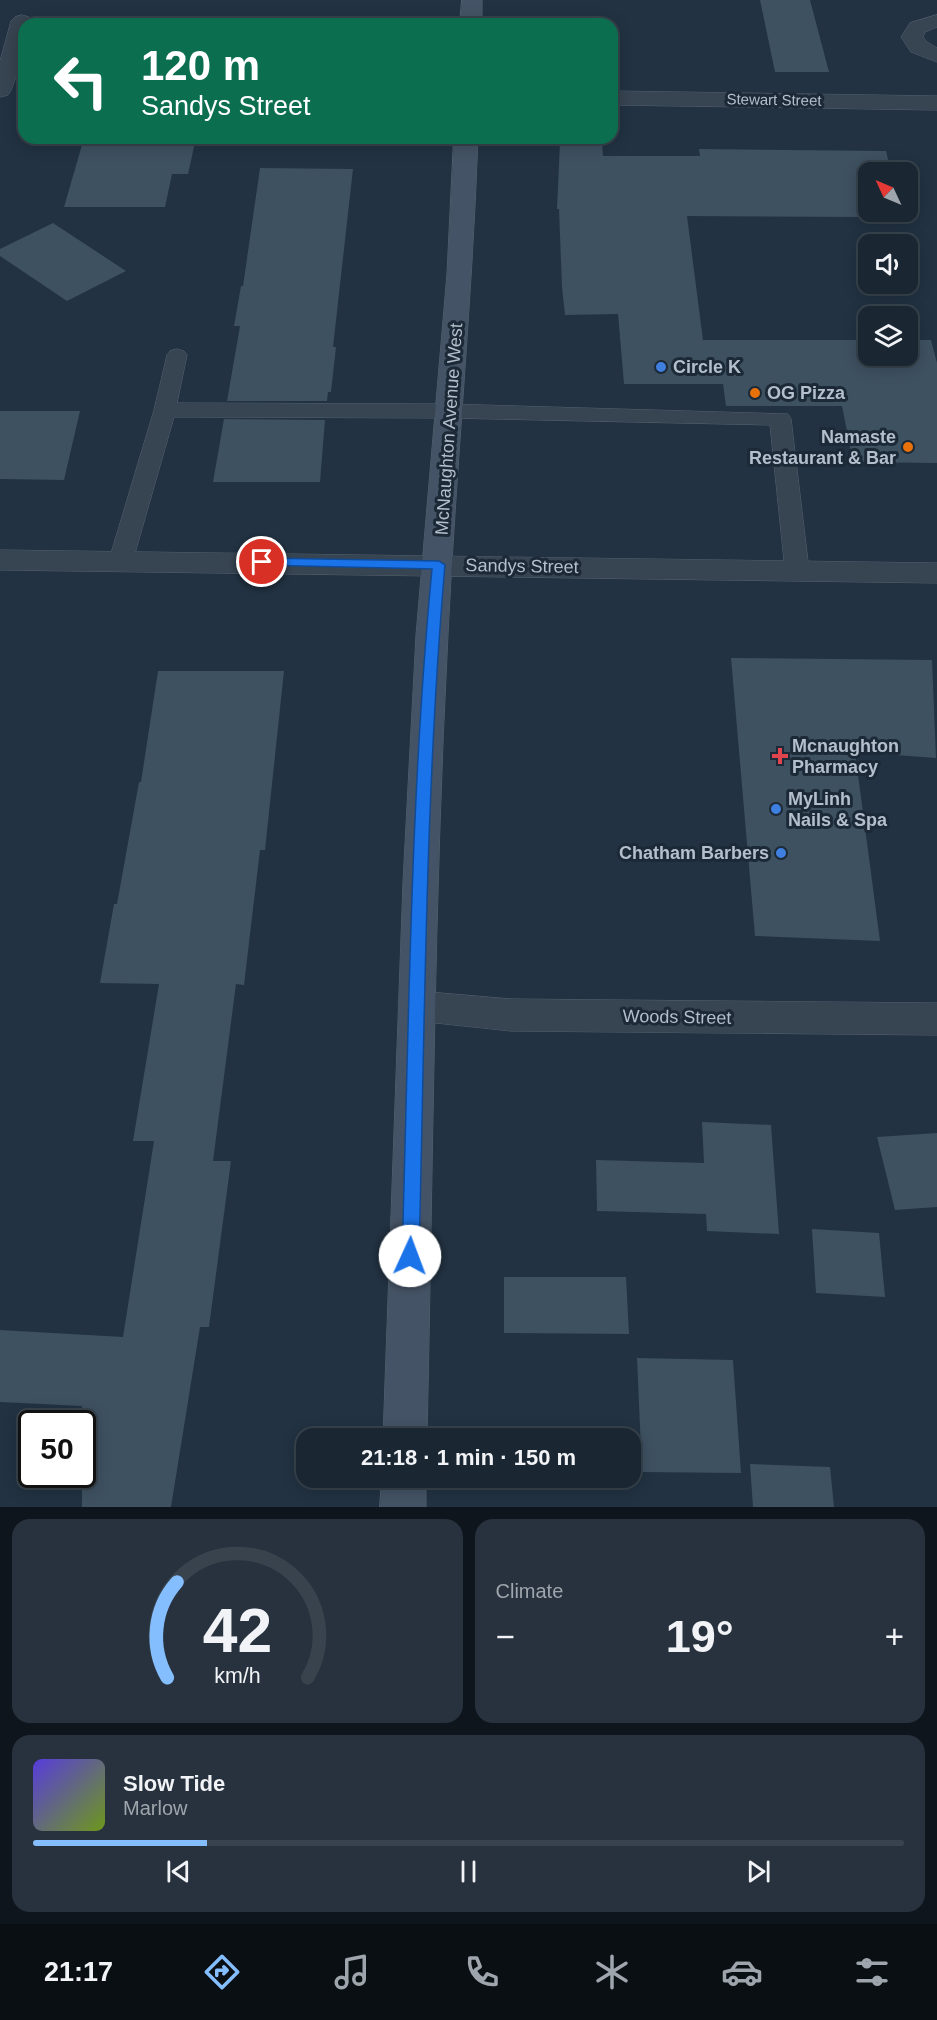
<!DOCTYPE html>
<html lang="en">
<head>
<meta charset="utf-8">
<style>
  :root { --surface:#1a2632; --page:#27323e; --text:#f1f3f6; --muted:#9fa5ac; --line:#38434d; --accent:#85beff }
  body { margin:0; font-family:Arial,sans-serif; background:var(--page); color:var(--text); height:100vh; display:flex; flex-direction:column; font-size:22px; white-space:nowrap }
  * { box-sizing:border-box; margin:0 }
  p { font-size:20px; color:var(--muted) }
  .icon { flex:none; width:33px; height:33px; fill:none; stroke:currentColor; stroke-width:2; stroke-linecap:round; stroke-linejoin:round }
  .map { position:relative; height:1507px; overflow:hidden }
  .drawer { display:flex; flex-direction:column; gap:12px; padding:12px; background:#0e151c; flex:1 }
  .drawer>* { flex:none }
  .guide { position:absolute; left:18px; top:18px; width:600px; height:126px; border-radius:18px; box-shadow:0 3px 15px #0003,0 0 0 2px var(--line); background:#0b6e4f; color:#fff; overflow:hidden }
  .needle { width:39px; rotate:314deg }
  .buttons { position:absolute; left:858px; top:162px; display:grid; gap:12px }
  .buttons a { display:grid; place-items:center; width:60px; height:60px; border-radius:12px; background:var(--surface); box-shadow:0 3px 15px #0003,0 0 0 2px var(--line); font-size:30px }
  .speed { position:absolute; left:18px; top:1410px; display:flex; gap:12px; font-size:30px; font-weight:700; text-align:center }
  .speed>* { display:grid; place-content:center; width:78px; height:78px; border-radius:50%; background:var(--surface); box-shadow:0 3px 15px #0003,0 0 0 2px var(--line); line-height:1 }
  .speed .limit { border:3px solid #111; border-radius:9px; background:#fff; color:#111 }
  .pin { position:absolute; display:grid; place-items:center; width:51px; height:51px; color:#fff; margin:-26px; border:3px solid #fff; border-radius:50%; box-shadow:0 2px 6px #0007 }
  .me { position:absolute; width:66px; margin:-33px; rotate:2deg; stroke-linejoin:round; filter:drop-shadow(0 0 4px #0008) }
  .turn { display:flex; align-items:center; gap:21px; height:126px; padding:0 24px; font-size:27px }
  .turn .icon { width:78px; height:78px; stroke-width:2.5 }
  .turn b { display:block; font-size:42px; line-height:51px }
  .big { font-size:45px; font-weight:800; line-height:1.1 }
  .drawer .card { flex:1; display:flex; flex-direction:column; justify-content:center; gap:9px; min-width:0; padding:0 21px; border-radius:18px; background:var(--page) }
  .drawer .dial { align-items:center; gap:0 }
  .dial svg { height:156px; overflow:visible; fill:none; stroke:var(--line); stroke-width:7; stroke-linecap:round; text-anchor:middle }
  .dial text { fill:var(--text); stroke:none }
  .song { display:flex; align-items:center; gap:18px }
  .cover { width:72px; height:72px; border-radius:9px; background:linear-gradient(135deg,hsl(250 70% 55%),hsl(80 70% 35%)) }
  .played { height:6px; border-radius:3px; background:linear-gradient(90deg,var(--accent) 20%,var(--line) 20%) }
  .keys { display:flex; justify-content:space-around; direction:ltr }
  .heat { display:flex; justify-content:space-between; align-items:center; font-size:33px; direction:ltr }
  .drawer .tiles { flex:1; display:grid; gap:12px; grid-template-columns:1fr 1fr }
  .card:last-child { grid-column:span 2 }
  .trip { position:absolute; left:296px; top:1428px; width:345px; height:60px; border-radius:18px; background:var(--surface); box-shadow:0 3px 15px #0003,0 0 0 2px var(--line); font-weight:800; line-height:60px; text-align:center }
  .menu { display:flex; height:96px; justify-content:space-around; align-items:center; background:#0a0f14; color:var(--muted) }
  .menu .icon { width:42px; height:42px }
  .menu .active { color:var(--accent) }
  .menu b { font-size:27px; color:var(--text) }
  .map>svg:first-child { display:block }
  .building { fill:#3e5161 }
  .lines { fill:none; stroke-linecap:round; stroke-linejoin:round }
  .service-casing { stroke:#55626f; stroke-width:1 }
  .minor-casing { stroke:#55626f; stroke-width:1 }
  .tertiary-casing { stroke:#55626f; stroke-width:1 }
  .secondary-casing { stroke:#55626f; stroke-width:1 }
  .service { fill:#374451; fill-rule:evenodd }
  .minor { fill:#374451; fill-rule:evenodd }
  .tertiary { fill:#374451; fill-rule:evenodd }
  .secondary { fill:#445365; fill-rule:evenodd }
  .route { fill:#1a73e8; stroke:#114b97; stroke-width:1.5 }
  .shop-dot { fill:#3f7fe0; stroke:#1c2936; stroke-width:2 }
  .food-dot { fill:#e8710a; stroke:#1c2936; stroke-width:2 }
  .health-dot { fill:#e0444e; stroke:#1c2936; stroke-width:2 }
  .labels { text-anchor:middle; stroke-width:6; stroke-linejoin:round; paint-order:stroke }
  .far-street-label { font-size:15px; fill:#b3bfcc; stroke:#1c2936 }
  .poi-label { font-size:18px; font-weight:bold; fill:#b3bfcc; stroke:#1c2936; text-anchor:start }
  .street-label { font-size:18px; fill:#b3bfcc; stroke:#1c2936 }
</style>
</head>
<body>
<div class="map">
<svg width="937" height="1507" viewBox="0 0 937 1507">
  <rect width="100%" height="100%" fill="#223242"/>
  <g class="building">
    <path d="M760 0H810L829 72H775Z"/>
    <path d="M84 138H196L188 174H172L165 207H64Z"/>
    <path d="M560 142H602L603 156H700L699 149 886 151 891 172H868V212L901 213H867L868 217 687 216 703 340H868V356H908V340H931L937 363V463L853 462 842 406H726L723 384H624L618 314 565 315 562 287 559 209H557Z"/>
    <path d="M260 168 353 169 333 347H336L331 392H328L327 401H227L240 326H234L241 286H243Z"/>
    <path d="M53 223 126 271 67 301 0 256V249Z"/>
    <path d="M0 411H80L64 480 0 479Z"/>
    <path d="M224 419 325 420 320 482H213Z"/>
    <path d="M731 658 932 660 936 758 855 752 880 941 755 936Z"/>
    <path d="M158 671H284L265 850H260L244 985 236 984 213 1161H231L209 1327H200L171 1507H82V1406L0 1402V1330L123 1337 154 1141H133L159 984 100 983 114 904H117L139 782H141Z"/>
    <path d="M702 1122 771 1125 779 1234 707 1231 706 1214 597 1211 596 1160 704 1163Z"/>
    <path d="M937 1133V1207L895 1210 877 1137Z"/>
    <path d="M812 1229 879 1233 885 1297 816 1293Z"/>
    <path d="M504 1277H626L629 1334 504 1333Z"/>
    <path d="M637 1358 733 1360 741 1473 642 1472Z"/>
    <path d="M750 1464 830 1467 834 1507H753Z"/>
  </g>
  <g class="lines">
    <g class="service-casing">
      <path id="service" d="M177 349 184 351 187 355 177 403 448 404 788 414 791 419 809 570 805 576 797 578 789 576 785 570 770 425 448 418 174 417 133 560 129 565 121 568 113 565 109 560 154 410 167 355 170 351Z"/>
    </g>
    <g class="minor-casing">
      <g id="minor">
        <path d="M22 15 29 17 33 21 32 24H24V55L11 90 8 95 0 97V61L11 21 15 17Z"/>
        <path d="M937 15V27L925 32 923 37 927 42 937 48V62L911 52 901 37 910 23Z"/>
        <path d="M612 91 937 96V110L612 105Z"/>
        <path d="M417 991 511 999 937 1003V1035L511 1031 417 1021 404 1017 398 1006 404 995Z"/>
      </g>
    </g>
    <g class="tertiary-casing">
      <path id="tertiary" d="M0 550 937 563V583L0 570Z"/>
    </g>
    <g class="secondary-casing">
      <g id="secondary">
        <path d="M462 0H482V24H460Z"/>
        <path d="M454 138H478C472 304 456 468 448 634 434 902 433 1170 427 1438H383L403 882 416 635 447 274Z"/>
        <path d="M382 1478H426V1507H380Z"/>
      </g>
    </g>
    <use href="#service" class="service"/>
    <use href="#minor" class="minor"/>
    <use href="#tertiary" class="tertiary"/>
    <use href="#secondary" class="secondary"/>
  </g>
  <path class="route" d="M262 558 439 561 445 565C425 795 425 1026 419 1256L416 1262 410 1264 404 1262 402 1256C409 1028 410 797 432 569L258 565 256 562 258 559Z"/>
  <g class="shop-dot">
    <circle cx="661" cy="367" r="6"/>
    <circle cx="776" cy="809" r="6"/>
    <circle cx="781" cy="853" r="6"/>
  </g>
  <g class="food-dot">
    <circle cx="755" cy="393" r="6"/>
    <circle cx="908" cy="447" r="6"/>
  </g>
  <path class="health-dot" d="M777 747h6v6h6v6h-6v6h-6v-6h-6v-6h6z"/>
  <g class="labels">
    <g class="far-street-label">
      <text transform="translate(774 100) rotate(1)" y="5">Stewart Street</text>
    </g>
    <g class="poi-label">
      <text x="673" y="373">Circle K</text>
      <text x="767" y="399">OG Pizza</text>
      <text x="896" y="443" text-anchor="end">Namaste<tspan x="896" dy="21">Restaurant &amp; Bar</tspan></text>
      <text x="792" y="752">Mcnaughton<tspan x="792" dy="21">Pharmacy</tspan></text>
      <text x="788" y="805">MyLinh<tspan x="788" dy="21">Nails &amp; Spa</tspan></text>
      <text x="769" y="859" text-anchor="end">Chatham Barbers</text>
    </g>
    <g class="street-label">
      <text transform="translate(449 429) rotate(-86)" y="6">McNaughton Avenue West</text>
      <text transform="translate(522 566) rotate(1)" y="6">Sandys Street</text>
      <text transform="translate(677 1017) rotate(1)" y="6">Woods Street</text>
    </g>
  </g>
</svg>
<div class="buttons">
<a><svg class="needle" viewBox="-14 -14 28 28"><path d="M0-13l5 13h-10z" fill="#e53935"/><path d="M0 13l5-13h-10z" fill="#9fa5ac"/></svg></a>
<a><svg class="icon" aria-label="sound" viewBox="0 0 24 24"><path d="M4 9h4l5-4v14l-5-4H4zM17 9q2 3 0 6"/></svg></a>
<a><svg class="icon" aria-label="layers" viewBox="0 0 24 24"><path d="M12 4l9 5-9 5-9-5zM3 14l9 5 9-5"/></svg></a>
</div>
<div class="speed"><div class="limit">50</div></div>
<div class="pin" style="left:262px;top:562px;background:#d93025"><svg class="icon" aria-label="arrive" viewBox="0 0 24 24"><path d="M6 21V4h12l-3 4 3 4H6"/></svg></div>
<svg class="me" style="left:410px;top:1256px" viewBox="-20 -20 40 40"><circle r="19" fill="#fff"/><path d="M0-13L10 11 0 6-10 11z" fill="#1a73e8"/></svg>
<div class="trip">21:18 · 1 min · 150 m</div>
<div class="guide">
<div class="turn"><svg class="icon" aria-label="left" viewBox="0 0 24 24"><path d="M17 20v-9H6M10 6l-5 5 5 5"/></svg><div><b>120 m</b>Sandys Street</div></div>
</div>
</div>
<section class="drawer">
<div class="tiles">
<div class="card dial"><svg viewBox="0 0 100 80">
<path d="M14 69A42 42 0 1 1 86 69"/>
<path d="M14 69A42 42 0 0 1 19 20" stroke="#85beff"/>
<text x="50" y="56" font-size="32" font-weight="700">42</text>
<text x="50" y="72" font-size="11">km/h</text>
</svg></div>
<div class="card"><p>Climate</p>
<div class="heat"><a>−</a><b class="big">19°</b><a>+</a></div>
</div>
<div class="card">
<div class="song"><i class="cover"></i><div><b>Slow Tide</b><p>Marlow</p></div></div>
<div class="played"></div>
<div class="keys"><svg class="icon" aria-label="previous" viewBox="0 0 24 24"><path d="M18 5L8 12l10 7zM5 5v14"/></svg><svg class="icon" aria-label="pause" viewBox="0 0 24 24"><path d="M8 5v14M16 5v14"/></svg><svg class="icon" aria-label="next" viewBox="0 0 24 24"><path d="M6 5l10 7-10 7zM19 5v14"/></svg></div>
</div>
</div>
</section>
<nav class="menu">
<b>21:17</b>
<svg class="icon active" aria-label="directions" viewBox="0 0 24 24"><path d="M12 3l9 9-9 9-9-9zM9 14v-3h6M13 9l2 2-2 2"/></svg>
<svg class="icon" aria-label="music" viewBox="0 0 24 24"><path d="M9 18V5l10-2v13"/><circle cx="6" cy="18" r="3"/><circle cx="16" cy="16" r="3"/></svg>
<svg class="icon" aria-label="phone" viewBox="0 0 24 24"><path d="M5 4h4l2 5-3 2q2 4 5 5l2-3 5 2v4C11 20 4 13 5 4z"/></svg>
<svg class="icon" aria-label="climate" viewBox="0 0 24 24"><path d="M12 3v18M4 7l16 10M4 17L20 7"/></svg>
<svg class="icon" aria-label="car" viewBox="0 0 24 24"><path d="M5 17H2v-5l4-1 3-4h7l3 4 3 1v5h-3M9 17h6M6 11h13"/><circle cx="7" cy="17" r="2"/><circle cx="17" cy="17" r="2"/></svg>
<svg class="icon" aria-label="filters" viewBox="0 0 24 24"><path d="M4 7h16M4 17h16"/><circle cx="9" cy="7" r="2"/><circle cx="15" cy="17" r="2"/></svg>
</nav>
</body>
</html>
